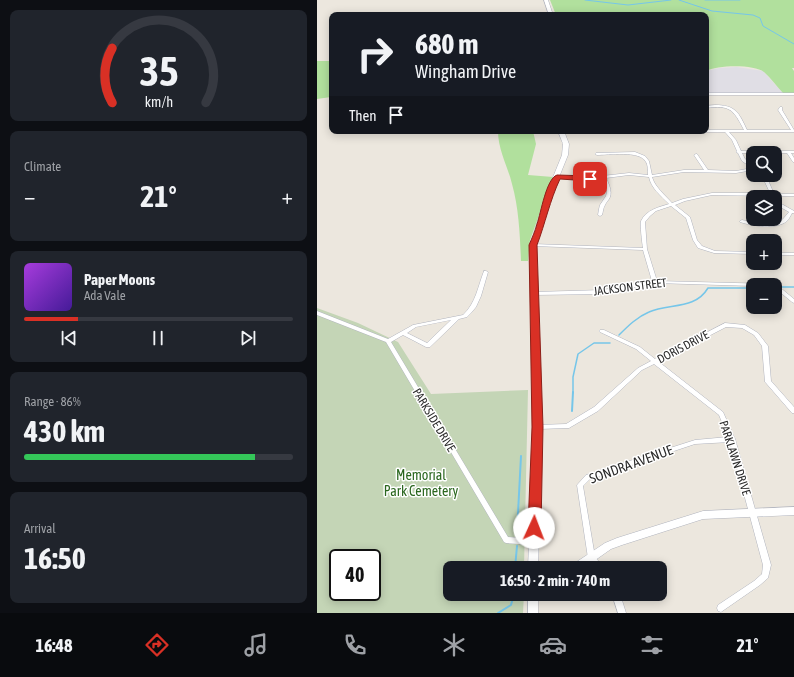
<!DOCTYPE html>
<html lang="en">
<head>
<meta charset="utf-8">
<style>
  :root { --surface:#171b24; --page:#20242c; --text:#f1f3f6; --muted:#9ea1a6; --line:#363941; --accent:#d93025 }
  body { margin:0; font-family:"Asap Condensed",sans-serif; background:var(--page); color:var(--text); height:100vh; display:flex; flex-direction:column; font-size:15px; white-space:nowrap }
  * { box-sizing:border-box; margin:0 }
  p { font-size:13px; color:var(--muted) }
  .icon { flex:none; width:22px; height:22px; fill:none; stroke:currentColor; stroke-width:2; stroke-linecap:round; stroke-linejoin:round }
  .map { position:relative; flex:1; overflow:hidden }
  .panel { display:flex; flex-direction:column; gap:10px; padding:10px; background:#0d0f14; width:317px }
  .panel>* { flex:none }
  .top-card { position:absolute; left:12px; top:12px; width:380px; height:122px; border-radius:8px; box-shadow:0 2px 10px #0003; background:#171b24; color:var(--text); overflow:hidden }
  .tools { position:absolute; left:429px; top:146px; display:grid; gap:8px }
  .tools a { display:grid; place-items:center; width:36px; height:36px; border-radius:8px; background:var(--surface); box-shadow:0 2px 10px #0003; font-size:20px }
  .speed { position:absolute; left:12px; top:549px; display:flex; gap:8px; font-size:20px; font-weight:700; text-align:center }
  .speed>* { display:grid; place-content:center; width:52px; height:52px; border-radius:50%; background:var(--surface); box-shadow:0 2px 10px #0003; line-height:1 }
  .speed .limit { border:2px solid #111; border-radius:6px; background:#fff; color:#111 }
  .pin { position:absolute; display:grid; place-items:center; width:34px; height:34px; color:#fff; margin:-17px; border-radius:8px; box-shadow:0 2px 6px #0006 }
  .me { position:absolute; width:44px; margin:-22px; rotate:2deg; stroke-linejoin:round; filter:drop-shadow(0 0 3px #0008) }
  .turn { display:flex; align-items:center; gap:14px; height:84px; padding:0 20px; font-size:18px }
  .turn .icon { width:52px; height:52px; stroke-width:2.5 }
  .turn b { display:block; font-size:28px; line-height:34px }
  .then { display:flex; align-items:center; height:38px; padding:0 20px; background:#0003; gap:8px; font-size:15px }
  .big { font-size:30px; font-weight:700; line-height:1.1 }
  .panel .card { flex:1; display:flex; flex-direction:column; justify-content:center; gap:6px; min-width:0; padding:0 14px; border-radius:8px; background:var(--page) }
  .panel .dial { align-items:center; gap:0 }
  .dial svg { height:104px; overflow:visible; fill:none; stroke:var(--line); stroke-width:7; stroke-linecap:round; text-anchor:middle }
  .dial text { fill:var(--text); stroke:none }
  .song { display:flex; align-items:center; gap:12px }
  .cover { width:48px; height:48px; border-radius:6px; background:linear-gradient(135deg,hsl(280 70% 55%),hsl(260 70% 35%)) }
  .played { height:4px; border-radius:2px; background:linear-gradient(90deg,var(--accent) 20%,var(--line) 20%) }
  .keys { display:flex; justify-content:space-around; direction:ltr }
  .heat { display:flex; justify-content:space-between; align-items:center; font-size:22px; direction:ltr }
  .charge { height:6px; border-radius:3px; background:linear-gradient(90deg,#34c759 86%,var(--line) 0) }
  .trip { position:absolute; left:126px; top:561px; width:224px; height:40px; border-radius:8px; background:var(--surface); box-shadow:0 2px 10px #0003; font-weight:700; line-height:40px; text-align:center }
  .tab-bar { display:flex; height:64px; justify-content:space-around; align-items:center; background:#090b0e; color:var(--muted) }
  .tab-bar .icon { width:28px; height:28px }
  .tab-bar .on { color:var(--accent) }
  .tab-bar b { font-size:18px; color:var(--text) }
  main { display:flex; flex:1; min-height:0 }
  .map>svg:first-child { display:block }
  .industrial { fill:#e0dee5 }
  .green { fill:#b1e09d }
  .cemetery { fill:#c4d5b6; fill-rule:evenodd }
  .lines { fill:none; stroke-linecap:round; stroke-linejoin:round }
  .stream-far2 { stroke:#76c6e9; stroke-width:1 }
  .stream-far1 { stroke:#76c6e9; stroke-width:1.5 }
  .stream { stroke:#76c6e9; stroke-width:2 }
  .street-casing { stroke:#b1b4be; stroke-width:1 }
  .secondary-casing { stroke:#b1b4be; stroke-width:1 }
  .street { fill:#fff; fill-rule:evenodd }
  .secondary { fill:#fff; fill-rule:evenodd }
  .route { fill:#d93025; stroke:#8d1f18 }
  .labels { text-anchor:middle; stroke-width:3; stroke-linejoin:round; paint-order:stroke }
  .street-label { font-size:12px; fill:#2b2b2b; stroke:#fff }
  .near-street-label { font-size:14px; fill:#2b2b2b; stroke:#fff }
  .near-park-label { font-size:14px; fill:#2a661e; stroke:#fff }
</style>
</head>
<body>
<main>
<section class="panel">
<div class="card dial"><svg viewBox="0 0 100 80">
<path d="M14 69A42 42 0 1 1 86 69"/>
<path d="M14 69A42 42 0 0 1 14 27" stroke="#d93025"/>
<text x="50" y="56" font-size="32" font-weight="700">35</text>
<text x="50" y="72" font-size="11">km/h</text>
</svg></div>
<div class="card"><p>Climate</p>
<div class="heat"><a>−</a><b class="big">21°</b><a>+</a></div>
</div>
<div class="card">
<div class="song"><i class="cover"></i><div><b>Paper Moons</b><p>Ada Vale</p></div></div>
<div class="played"></div>
<div class="keys"><svg class="icon" aria-label="previous" viewBox="0 0 24 24"><path d="M18 5L8 12l10 7zM5 5v14"/></svg><svg class="icon" aria-label="pause" viewBox="0 0 24 24"><path d="M8 5v14M16 5v14"/></svg><svg class="icon" aria-label="next" viewBox="0 0 24 24"><path d="M6 5l10 7-10 7zM19 5v14"/></svg></div>
</div>
<div class="card"><p>Range · 86%</p><b class="big">430 km</b><div class="charge"></div></div>
<div class="card"><p>Arrival</p><b class="big">16:50</b></div>
</section>
<div class="map">
<svg width="477" height="613" viewBox="0 0 477 613">
  <rect width="100%" height="100%" fill="#ece7de"/>
  <path class="industrial" d="M420 67 446 71 466 93 389 94V71L402 68Z"/>
  <g class="green">
    <path d="M233 0H477V68H475L477 71V93H466C460 87 454 78 447 72 437 64 400 65 389 71V15H239Z"/>
    <path d="M0 61H15L14 97 0 99Z"/>
    <path d="M181 131H216L219 144 211 175 236 177 213 240 211 261H204C203 236 202 209 195 184 191 167 181 150 181 131Z"/>
  </g>
  <path class="cemetery" d="M0 308 41 323 81 342 114 394 211 390 207 568H133V594H207L206 613H0ZM21 558H55V592H21Z"/>
  <g class="lines">
    <g class="stream-far2">
      <path d="M268 0 311 5 354 0"/>
      <path d="M362 0 395 11 436 15 443 18 446 26 477 44"/>
      <path d="M388 0H423"/>
    </g>
    <g class="stream-far1">
      <path d="M465 287H477"/>
      <path d="M302 335C311 326 320 317 332 312 352 303 378 310 391 288H436"/>
      <path d="M256 393V377L261 354 277 343H293"/>
    </g>
    <g class="stream">
      <path d="M255 411 256 392"/>
      <path d="M200 532 204 456"/>
      <path d="M198 568 200 546"/>
      <path d="M181 613 194 605 197 594"/>
    </g>
    <g class="street-casing">
      <g id="street">
        <rect x="389" y="93" width="88" height="2"/>
        <path d="M398 105C419 105 422 113 430 130H474L461 110 463 107H465V110L477 130V132H412L419 140 424 151H477V153H474L477 158V162H476L470 153H425L428 159 436 165V170L419 173 367 172 335 177C338 187 348 195 355 203L366 199 395 193H453L447 180 442 175H446L451 180 457 194H477V196H458V197H454V196L395 195 368 201 358 205 373 217 380 240 385 246 398 251 436 252V254L397 253 381 248 376 240 369 218 354 206 339 211 333 216 328 222 330 249 340 281 456 284 460 285 477 299V303L475 302 458 288V285H436V286L338 283 286 294 215 295V294L217 292 286 290 335 281 326 250 216 246 214 245 216 244 326 248C325 242 323 225 324 221 329 210 342 207 352 204 344 196 334 188 332 177L312 175 289 178C292 184 295 191 293 197 292 200 289 202 288 205 286 208 286 212 285 215L283 216 281 215 282 209 283 205 289 196 290 192 289 186 285 178 267 180 240 178 238 177 240 176 267 178 312 173 331 175C331 171 331 165 329 162 323 150 291 155 280 155L278 154 279 153 318 152 328 156 332 161 335 175 367 170H387L377 155 379 154H380L391 170 419 171 435 168 425 161 421 153 419 152 420 151 415 140 408 132H370L368 131H389V130H427C416 109 413 105 389 108V106Z"/>
        <path d="M287 131H299C296 133 290 133 287 131Z"/>
        <path d="M458 200H459L461 202 477 211V213H475C474 215 472 219 470 221 459 230 436 226 423 222V221L425 220C436 223 456 228 466 219 468 217 470 214 472 212L458 204Z"/>
        <rect x="458" y="253" width="19" height="2"/>
        <path d="M167 271H169L171 272 164 296 159 307 154 313 150 317 142 319 113 347H109L86 335 74 342 191 537 217 539 219 540 220 542 219 544 217 545 189 543 187 542 69 342 0 315V311L71 339 96 325 146 315C159 303 161 286 167 271ZM134 320 110 343 90 333 99 327Z"/>
        <path d="M408 323 428 325 441 333 451 346 454 381 477 407V413H475L449 383 448 382 445 346 437 335 425 328 409 327 342 362 406 412 418 439 454 565 451 578 443 585 404 612 401 611 400 608 401 605 437 581 445 574 446 565 413 442 378 444 273 479 266 486 278 557 287 568H279L271 558 260 485 269 475 378 440 411 437 402 415 337 364 325 370 281 411 252 428 221 429H219L218 427 219 425H221L249 424 277 407 321 368 334 361 319 349 283 332 282 331 283 330H287L323 347 338 359Z"/>
        <path d="M295 594H303L309 613H301Z"/>
      </g>
    </g>
    <g class="secondary-casing">
      <g id="secondary">
        <path d="M227 0H231L236 15H232Z"/>
        <path d="M241 131H247L252 144 251 155 236 192 219 245 225 427 221 568H211L217 427 213 245 230 192 245 155 246 144Z"/>
        <path d="M477 507V515L386 519 305 545 294 549 267 568H254L255 565 288 543 300 538 386 511Z"/>
        <rect x="211" y="594" width="10" height="19"/>
      </g>
    </g>
    <use href="#street" class="street"/>
    <use href="#secondary" class="secondary"/>
  </g>
  <path class="route" d="M240 175 273 176 277 179 273 181 243 179C233 200 228 224 220 245L226 427 224 528 222 532 217 533 213 532 211 528 215 427 212 245C215 238 218 232 220 224 224 213 229 179 240 175Z"/>
  <g class="labels">
    <g class="street-label">
      <text transform="translate(313 287) rotate(-7)" y="4">JACKSON STREET</text>
      <text transform="translate(366 347) rotate(-28)" y="4">DORIS DRIVE</text>
      <text transform="translate(117 420) rotate(59)" y="4">PARKSIDE DRIVE</text>
      <text transform="translate(418 458) rotate(72)" y="4">PARKLAWN DRIVE</text>
    </g>
    <g class="near-street-label">
      <text transform="translate(314 464) rotate(-20)" y="5">SONDRA AVENUE</text>
    </g>
    <g class="near-park-label">
      <text x="104" y="480">Memorial<tspan x="104" dy="16">Park Cemetery</tspan></text>
    </g>
  </g>
</svg>
<div class="tools">
<a><svg class="icon" aria-label="search" viewBox="0 0 24 24"><circle cx="10" cy="10" r="6"/><path d="M15 15l6 6"/></svg></a>
<a><svg class="icon" aria-label="layers" viewBox="0 0 24 24"><path d="M12 4l9 5-9 5-9-5zM3 14l9 5 9-5"/></svg></a>
<a>+</a>
<a>−</a>
</div>
<div class="speed"><div class="limit">40</div></div>
<div class="pin" style="left:273px;top:179px;background:#d93025"><svg class="icon" aria-label="arrive" viewBox="0 0 24 24"><path d="M6 21V4h12l-3 4 3 4H6"/></svg></div>
<svg class="me" style="left:217px;top:528px" viewBox="-20 -20 40 40"><circle r="19" fill="#fff"/><path d="M0-13L10 11 0 6-10 11z" fill="#d93025"/></svg>
<div class="trip">16:50 · 2 min · 740 m</div>
<div class="top-card">
<div class="turn"><svg class="icon" aria-label="right" viewBox="0 0 24 24"><path d="M7 20v-9h11M14 6l5 5-5 5"/></svg><div><b>680 m</b>Wingham Drive</div></div>
<div class="then">Then<svg class="icon" aria-label="arrive" viewBox="0 0 24 24"><path d="M6 21V4h12l-3 4 3 4H6"/></svg></div>
</div>
</div>
</main>
<nav class="tab-bar">
<b>16:48</b>
<svg class="icon on" aria-label="directions" viewBox="0 0 24 24"><path d="M12 3l9 9-9 9-9-9zM9 14v-3h6M13 9l2 2-2 2"/></svg>
<svg class="icon" aria-label="music" viewBox="0 0 24 24"><path d="M9 18V5l10-2v13"/><circle cx="6" cy="18" r="3"/><circle cx="16" cy="16" r="3"/></svg>
<svg class="icon" aria-label="phone" viewBox="0 0 24 24"><path d="M5 4h4l2 5-3 2q2 4 5 5l2-3 5 2v4C11 20 4 13 5 4z"/></svg>
<svg class="icon" aria-label="climate" viewBox="0 0 24 24"><path d="M12 3v18M4 7l16 10M4 17L20 7"/></svg>
<svg class="icon" aria-label="car" viewBox="0 0 24 24"><path d="M5 17H2v-5l4-1 3-4h7l3 4 3 1v5h-3M9 17h6M6 11h13"/><circle cx="7" cy="17" r="2"/><circle cx="17" cy="17" r="2"/></svg>
<svg class="icon" aria-label="filters" viewBox="0 0 24 24"><path d="M4 7h16M4 17h16"/><circle cx="9" cy="7" r="2"/><circle cx="15" cy="17" r="2"/></svg>
<b>21°</b>
</nav>
</body>
</html>
